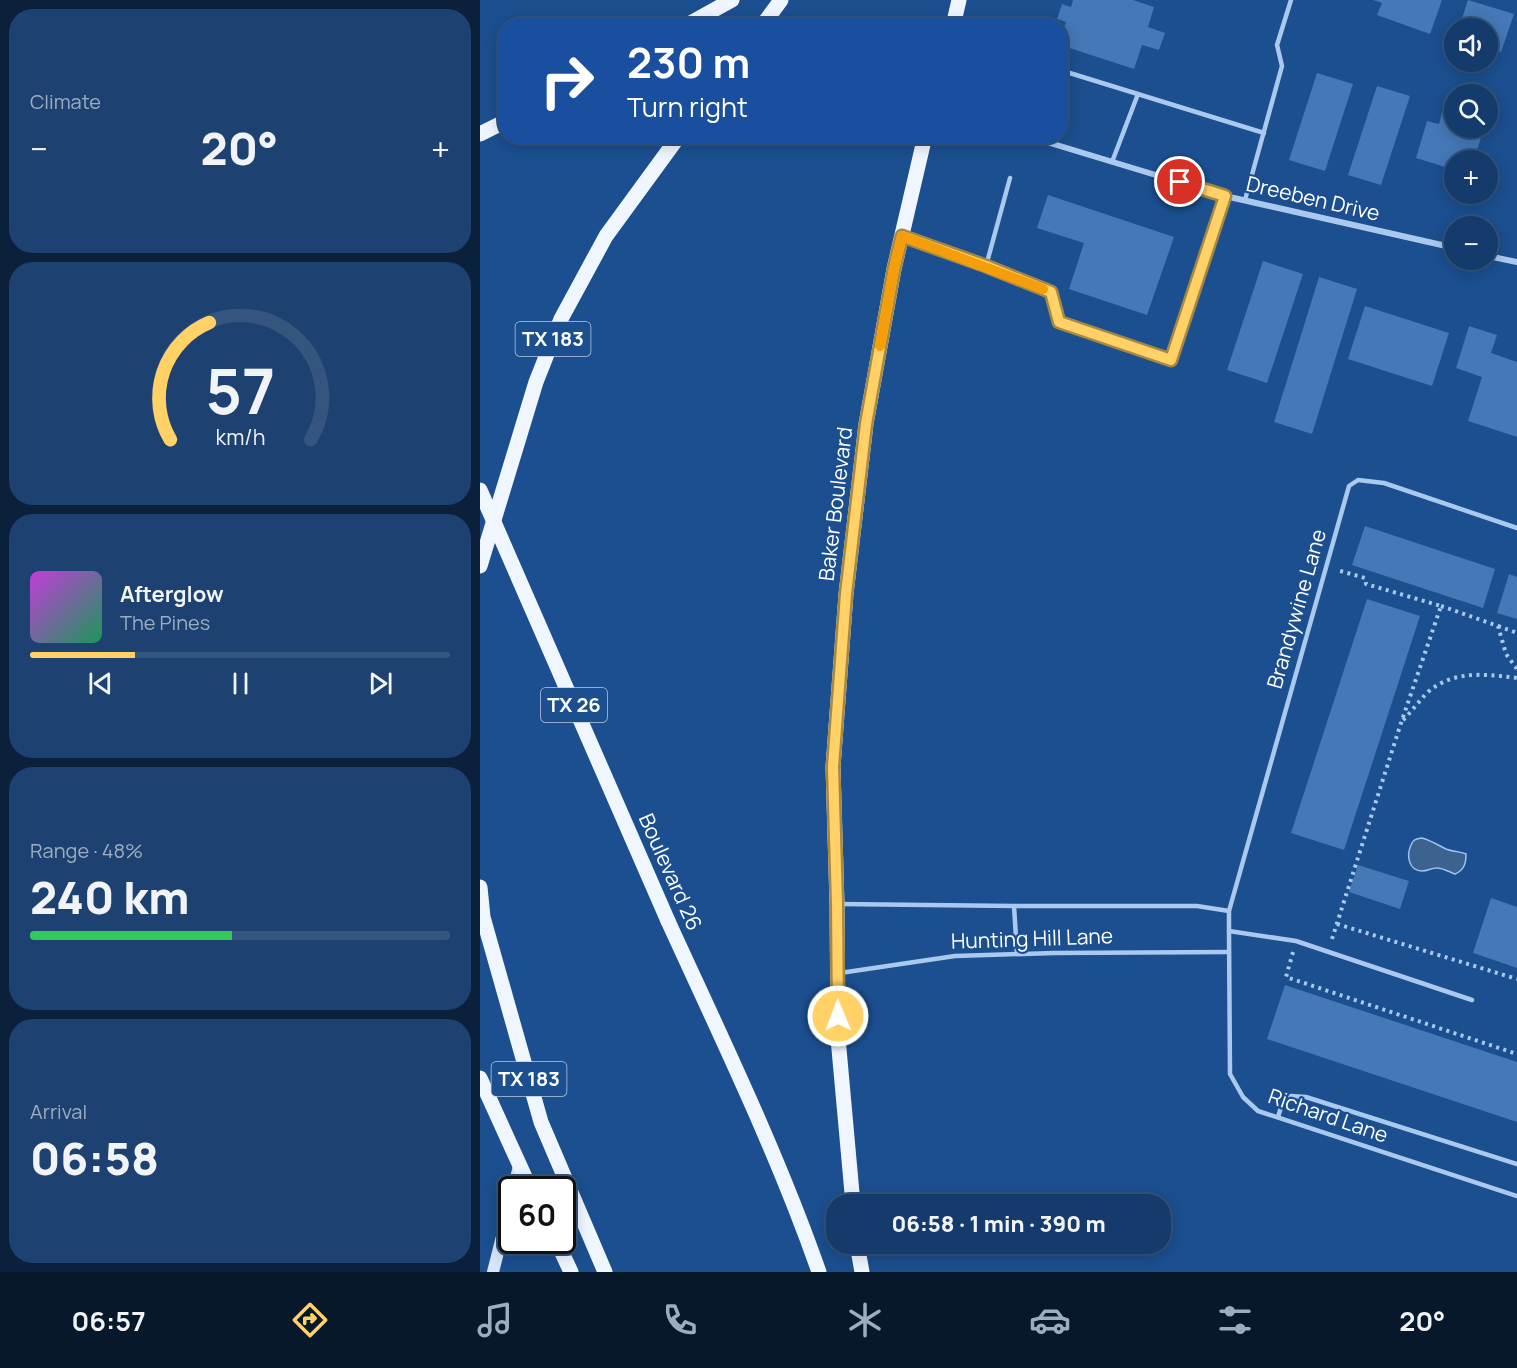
<!DOCTYPE html>
<html lang="en">
<head>
<meta charset="utf-8">
<style>
  :root { --surface:#143b6b; --page:#1d4271; --text:#f1f3f6; --muted:#9dadc1; --line:#33557e; --accent:#ffd166 }
  body { margin:0; font-family:Manrope,sans-serif; background:var(--page); color:var(--text); height:100vh; display:flex; flex-direction:column; font-size:22px; white-space:nowrap }
  * { box-sizing:border-box; margin:0 }
  p { font-size:20px; color:var(--muted) }
  .icon { flex:none; width:33px; height:33px; fill:none; stroke:currentColor; stroke-width:2; stroke-linecap:round; stroke-linejoin:round }
  .map { position:relative; flex:1; overflow:hidden }
  .side { display:flex; flex-direction:column; gap:9px; padding:9px; background:#0b203b; width:480px }
  .side>* { flex:none }
  .top-card { position:absolute; left:18px; top:18px; width:570px; height:126px; border-radius:24px; box-shadow:0 3px 15px #0003,0 0 0 2px var(--line); background:#1a4fa0; color:#fff; overflow:hidden }
  .controls { position:absolute; left:964px; top:18px; display:grid; gap:12px }
  .controls a { display:grid; place-items:center; width:54px; height:54px; border-radius:50%; background:var(--surface); box-shadow:0 3px 15px #0003,0 0 0 2px var(--line); font-size:30px }
  .speed { position:absolute; left:18px; top:1176px; display:flex; gap:12px; font-size:30px; font-weight:700; text-align:center }
  .speed>* { display:grid; place-content:center; width:78px; height:78px; border-radius:50%; background:var(--surface); box-shadow:0 3px 15px #0003,0 0 0 2px var(--line); line-height:1 }
  .speed .limit { border:3px solid #111; border-radius:9px; background:#fff; color:#111 }
  .pin { position:absolute; display:grid; place-items:center; width:51px; height:51px; color:#fff; margin:-26px; border:3px solid #fff; border-radius:50%; box-shadow:0 2px 6px #0007 }
  .me { position:absolute; width:66px; margin:-33px; rotate:359deg; stroke-linejoin:round; filter:drop-shadow(0 0 4px #0008) }
  .turn { display:flex; align-items:center; gap:21px; height:126px; padding:0 30px; font-size:27px }
  .turn .icon { width:78px; height:78px; stroke-width:2.5 }
  .turn b { display:block; font-size:42px; line-height:51px }
  .big { font-size:45px; font-weight:800; line-height:1.1 }
  .side .widget { flex:1; display:flex; flex-direction:column; justify-content:center; gap:9px; min-width:0; padding:0 21px; border-radius:24px; background:var(--page) }
  .side .dial { align-items:center; gap:0 }
  .dial svg { height:156px; overflow:visible; fill:none; stroke:var(--line); stroke-width:7; stroke-linecap:round; text-anchor:middle }
  .dial text { fill:var(--text); stroke:none }
  .song { display:flex; align-items:center; gap:18px }
  .cover { width:72px; height:72px; border-radius:9px; background:linear-gradient(135deg,hsl(290 70% 55%),hsl(150 70% 35%)) }
  .played { height:6px; border-radius:3px; background:linear-gradient(90deg,var(--accent) 25%,var(--line) 25%) }
  .keys { display:flex; justify-content:space-around; direction:ltr }
  .heat { display:flex; justify-content:space-between; align-items:center; font-size:33px; direction:ltr }
  .charge { height:9px; border-radius:4px; background:linear-gradient(90deg,#34c759 48%,var(--line) 0) }
  .trip { position:absolute; left:346px; top:1194px; width:345px; height:60px; border-radius:24px; background:var(--surface); box-shadow:0 3px 15px #0003,0 0 0 2px var(--line); font-weight:800; line-height:60px; text-align:center }
  .tabs { display:flex; height:96px; justify-content:space-around; align-items:center; background:#08182b; color:var(--muted) }
  .tabs .icon { width:42px; height:42px }
  .tabs .current { color:var(--accent) }
  .tabs b { font-size:27px; color:var(--text) }
  main { display:flex; flex:1; min-height:0 }
  .map>svg:first-child { display:block }
  .water { fill:#3c6290; stroke:#9cc4f0; stroke-width:1.5 }
  .building { fill:#4478b7 }
  .lines { fill:none; stroke-linecap:round; stroke-linejoin:round }
  .path { stroke:#a9c9ee; stroke-width:4; stroke-dasharray:3 4.5; stroke-linecap:butt }
  .service { stroke:#a9c9ee; stroke-width:4.5 }
  .minor { stroke:#a9c9ee; stroke-width:6 }
  .secondary { stroke:#d6e6fa; stroke-width:12 }
  .primary { stroke:#f0f6ff; stroke-width:15 }
  .primary-bridge { stroke:#f0f6ff; stroke-width:15 }
  .route-casing { stroke:#a68842; stroke-width:15 }
  .route { stroke:#ffd166; stroke-width:10 }
  .slow { stroke:#f59e0b; stroke-width:10 }
  .labels { text-anchor:middle; stroke-width:4.5; stroke-linejoin:round; paint-order:stroke }
  .shield { fill:#1b4f8f; stroke:#bbcadd; stroke-width:1.5 }
  .shield-label { font-size:20px; font-weight:bold; fill:#fff }
  .street-label { font-size:21px; fill:#fff; stroke:#1b4f8f }
</style>
</head>
<body>
<main>
<section class="side">
<div class="widget"><p>Climate</p>
<div class="heat"><a>−</a><b class="big">20°</b><a>+</a></div>
</div>
<div class="widget dial"><svg viewBox="0 0 100 80">
<path d="M14 69A42 42 0 1 1 86 69"/>
<path d="M14 69A42 42 0 0 1 34 9" stroke="#ffd166"/>
<text x="50" y="56" font-size="32" font-weight="700">57</text>
<text x="50" y="72" font-size="11">km/h</text>
</svg></div>
<div class="widget">
<div class="song"><i class="cover"></i><div><b>Afterglow</b><p>The Pines</p></div></div>
<div class="played"></div>
<div class="keys"><svg class="icon" aria-label="previous" viewBox="0 0 24 24"><path d="M18 5L8 12l10 7zM5 5v14"/></svg><svg class="icon" aria-label="pause" viewBox="0 0 24 24"><path d="M8 5v14M16 5v14"/></svg><svg class="icon" aria-label="next" viewBox="0 0 24 24"><path d="M6 5l10 7-10 7zM19 5v14"/></svg></div>
</div>
<div class="widget"><p>Range · 48%</p><b class="big">240 km</b><div class="charge"></div></div>
<div class="widget"><p>Arrival</p><b class="big">06:58</b></div>
</section>
<div class="map">
<svg width="1037" height="1272" viewBox="0 0 1037 1272">
  <rect width="100%" height="100%" fill="#1b4f8f"/>
  <path class="water" d="M942 838C952 841 958 845 966 849 973 852 979 851 986 854 986 864 984 870 975 874 969 872 963 868 957 868 951 868 948 871 942 871 929 871 926 856 931 845 933 839 937 839 942 838Z"/>
  <g class="building">
    <path d="M593 0H653L674 7 668 27 685 33 679 50 662 45 654 69 580 45V39L586 22 577 19 582 4 591 7Z"/>
    <path d="M893 0H962L950 34 897 15 902 3Z"/>
    <path d="M988 0 1034 14 1021 52 1008 48V28H979Z"/>
    <path d="M837 73 873 84 845 171 809 160Z"/>
    <path d="M897 86 930 96 901 185 868 175Z"/>
    <path d="M967 94 975 97V128H1004L994 160H975V170L936 158 947 121 959 124Z"/>
    <path d="M568 195 694 237 667 315 589 289 604 243 557 228Z"/>
    <path d="M783 261 823 274 787 383 747 370Z"/>
    <path d="M839 277 877 289 832 434 794 422Z"/>
    <path d="M885 306 969 333 952 386 868 359Z"/>
    <path d="M989 326 1017 335 1011 353 1037 362V437L988 421 1002 377 976 368Z"/>
    <path d="M885 526 1015 569 1003 608 872 565Z"/>
    <path d="M1029 574 1037 577V619L1017 613Z"/>
    <path d="M887 599 940 616 864 850 811 833Z"/>
    <path d="M878 865 929 881 920 909 869 892Z"/>
    <path d="M1011 898 1037 907V968L993 953Z"/>
    <path d="M805 985 1037 1062V1122L787 1039Z"/>
  </g>
  <g class="lines">
    <g class="path">
      <path d="M961 606 1018 626 1026 654 1037 669"/>
      <path d="M1018 626 1037 633"/>
      <path d="M923 720C932 711 939 701 948 692 973 670 1006 674 1037 678"/>
      <path d="M857 924 1037 979"/>
      <path d="M852 939 921 723 961 606 886 584 885 578 857 570"/>
      <path d="M813 952 806 977 1037 1054"/>
    </g>
    <g class="service">
      <path d="M580 70 784 133"/>
      <path d="M632 162 658 94"/>
      <path d="M765 200 802 66 797 45 811 0"/>
      <path d="M424 237 506 266 530 178"/>
      <path d="M506 266 571 292 579 322 691 360 745 196"/>
      <path d="M1037 528 904 483 878 480 869 486 749 911V931L750 1074 763 1097 778 1111 1037 1196"/>
      <path d="M359 904 534 906H717L749 911"/>
      <path d="M534 906 537 954"/>
      <path d="M749 931 816 941 992 1000"/>
      <path d="M360 973 475 956 574 953 749 952"/>
      <path d="M798 1117 802 1104 811 1096 826 1097 1037 1164"/>
    </g>
    <g class="minor">
      <path d="M547 136 745 196 975 248"/>
      <path d="M1008 256 1037 262"/>
    </g>
    <g class="secondary">
      <path d="M33 1190 39 1166"/>
      <path d="M13 1272 32 1197"/>
    </g>
    <g class="primary">
      <path d="M205 26 252 0"/>
      <path d="M282 26 301 0"/>
      <path d="M473 26 479 0"/>
      <path d="M0 134 26 121"/>
      <path d="M0 566 56 382 81 319 126 236 199 136"/>
      <path d="M0 887 3 917 61 1122 125 1272"/>
      <path d="M188 921C241 1037 297 1152 339 1272"/>
      <path d="M0 1078 51 1190"/>
      <path d="M373 1204 358 1038 357 904 353 767 366 594 386 424 414 269 445 136"/>
      <path d="M76 1240 91 1272"/>
      <path d="M377 1244 382 1272"/>
    </g>
    <path class="primary-bridge" d="M0 490 188 921"/>
  </g>
  <g class="lines">
    <g class="route-casing">
      <path id="route" d="M358 1016 357 904 353 767 366 594 386 424 414 269 422 236 506 266 571 292 579 322 691 360 745 196 700 182"/>
    </g>
    <use href="#route" class="route"/>
    <path class="slow" d="M400 346 414 269 422 236 563 289"/>
  </g>
  <g class="labels">
    <g class="shield">
      <rect x="35.5" y="322" width="75" height="34" rx="4.5"/>
      <rect x="61" y="688" width="66" height="34" rx="4.5"/>
      <rect x="11.5" y="1062" width="75" height="34" rx="4.5"/>
    </g>
    <g class="shield-label">
      <text x="73" y="346">TX 183</text>
      <text x="94" y="712">TX 26</text>
      <text x="49" y="1086">TX 183</text>
    </g>
    <g class="street-label">
      <text transform="translate(833 199) rotate(13)" y="7">Dreeben Drive</text>
      <text transform="translate(356 504) rotate(-83)" y="7">Baker Boulevard</text>
      <text transform="translate(817 609) rotate(-74)" y="7">Brandywine Lane</text>
      <text transform="translate(190 872) rotate(66)" y="7">Boulevard 26</text>
      <text transform="translate(552 939) rotate(-2)" y="7">Hunting Hill Lane</text>
      <text transform="translate(848 1116) rotate(19)" y="7">Richard Lane</text>
    </g>
  </g>
</svg>
<div class="controls">
<a><svg class="icon" aria-label="sound" viewBox="0 0 24 24"><path d="M4 9h4l5-4v14l-5-4H4zM17 9q2 3 0 6"/></svg></a>
<a><svg class="icon" aria-label="search" viewBox="0 0 24 24"><circle cx="10" cy="10" r="6"/><path d="M15 15l6 6"/></svg></a>
<a>+</a>
<a>−</a>
</div>
<div class="speed"><div class="limit">60</div></div>
<div class="pin" style="left:700px;top:182px;background:#d93025"><svg class="icon" aria-label="arrive" viewBox="0 0 24 24"><path d="M6 21V4h12l-3 4 3 4H6"/></svg></div>
<svg class="me" style="left:358px;top:1016px" viewBox="-20 -20 40 40"><circle r="17" fill="#ffd166" stroke="#fff" stroke-width="3"/><path d="M0-11L8 9 0 5-8 9z" fill="#fff"/></svg>
<div class="trip">06:58 · 1 min · 390 m</div>
<div class="top-card">
<div class="turn"><svg class="icon" aria-label="right" viewBox="0 0 24 24"><path d="M7 20v-9h11M14 6l5 5-5 5"/></svg><div><b>230 m</b>Turn right</div></div>
</div>
</div>
</main>
<nav class="tabs">
<b>06:57</b>
<svg class="icon current" aria-label="directions" viewBox="0 0 24 24"><path d="M12 3l9 9-9 9-9-9zM9 14v-3h6M13 9l2 2-2 2"/></svg>
<svg class="icon" aria-label="music" viewBox="0 0 24 24"><path d="M9 18V5l10-2v13"/><circle cx="6" cy="18" r="3"/><circle cx="16" cy="16" r="3"/></svg>
<svg class="icon" aria-label="phone" viewBox="0 0 24 24"><path d="M5 4h4l2 5-3 2q2 4 5 5l2-3 5 2v4C11 20 4 13 5 4z"/></svg>
<svg class="icon" aria-label="climate" viewBox="0 0 24 24"><path d="M12 3v18M4 7l16 10M4 17L20 7"/></svg>
<svg class="icon" aria-label="car" viewBox="0 0 24 24"><path d="M5 17H2v-5l4-1 3-4h7l3 4 3 1v5h-3M9 17h6M6 11h13"/><circle cx="7" cy="17" r="2"/><circle cx="17" cy="17" r="2"/></svg>
<svg class="icon" aria-label="filters" viewBox="0 0 24 24"><path d="M4 7h16M4 17h16"/><circle cx="9" cy="7" r="2"/><circle cx="15" cy="17" r="2"/></svg>
<b>20°</b>
</nav>
</body>
</html>
